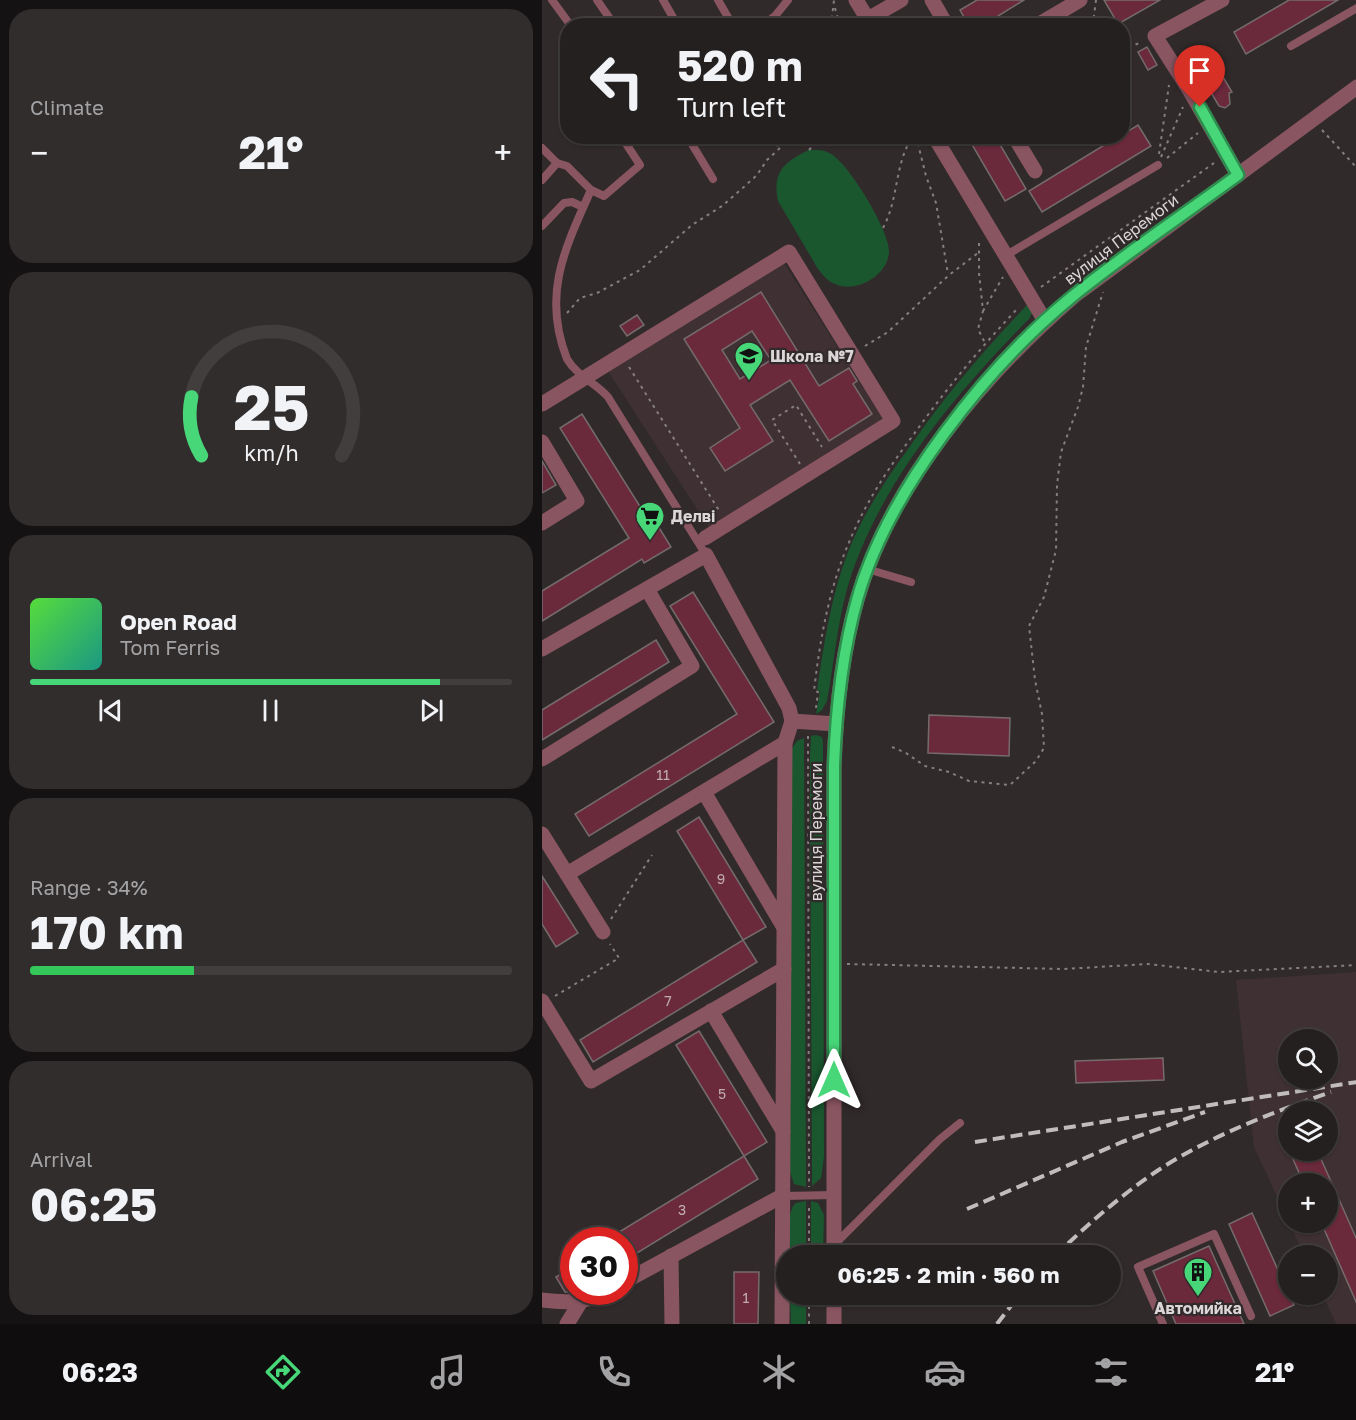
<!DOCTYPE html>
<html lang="en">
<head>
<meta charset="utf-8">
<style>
  :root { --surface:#252020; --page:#312d2d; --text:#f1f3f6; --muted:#a3a3a5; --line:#423e3e; --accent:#47d779 }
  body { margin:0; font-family:"Golos Text",sans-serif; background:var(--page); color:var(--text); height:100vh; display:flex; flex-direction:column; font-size:22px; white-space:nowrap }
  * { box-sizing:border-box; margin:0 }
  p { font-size:20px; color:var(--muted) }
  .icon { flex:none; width:33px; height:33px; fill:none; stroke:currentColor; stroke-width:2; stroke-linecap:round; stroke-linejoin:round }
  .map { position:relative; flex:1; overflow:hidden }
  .details { display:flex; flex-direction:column; gap:9px; padding:9px; background:#141212; width:542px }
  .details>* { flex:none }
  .hud { position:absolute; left:18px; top:18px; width:570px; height:126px; border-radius:24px; box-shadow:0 2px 4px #0004,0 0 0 2px var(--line); background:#252020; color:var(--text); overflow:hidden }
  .tools { position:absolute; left:736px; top:1029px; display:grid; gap:12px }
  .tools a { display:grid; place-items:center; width:60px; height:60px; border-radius:50%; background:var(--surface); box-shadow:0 2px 4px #0004,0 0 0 2px var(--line); font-size:30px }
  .speed { position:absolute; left:18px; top:1227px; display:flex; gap:12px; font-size:30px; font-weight:700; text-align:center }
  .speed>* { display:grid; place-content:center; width:78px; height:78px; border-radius:50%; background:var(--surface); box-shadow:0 2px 4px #0004,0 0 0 2px var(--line); line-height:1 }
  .speed .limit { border:9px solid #d22; background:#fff; color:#111 }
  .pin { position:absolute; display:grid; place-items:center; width:51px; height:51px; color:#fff; margin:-62px -26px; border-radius:50% 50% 50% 0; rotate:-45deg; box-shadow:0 0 6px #0007 }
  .pin .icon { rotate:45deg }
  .me { position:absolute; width:66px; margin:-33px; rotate:0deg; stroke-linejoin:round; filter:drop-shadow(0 0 4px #0008) }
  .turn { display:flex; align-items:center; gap:21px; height:126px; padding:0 18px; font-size:27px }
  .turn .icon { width:78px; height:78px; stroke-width:2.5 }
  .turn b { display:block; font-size:42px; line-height:51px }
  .big { font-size:45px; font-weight:700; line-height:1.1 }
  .details .card { flex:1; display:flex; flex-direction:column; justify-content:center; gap:9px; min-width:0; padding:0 21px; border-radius:24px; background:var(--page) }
  .details .dial { align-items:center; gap:0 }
  .dial svg { height:156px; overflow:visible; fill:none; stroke:var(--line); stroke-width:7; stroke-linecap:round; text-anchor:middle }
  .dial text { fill:var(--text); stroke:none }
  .song { display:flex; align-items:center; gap:18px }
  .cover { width:72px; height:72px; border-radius:9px; background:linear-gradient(135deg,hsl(110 70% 55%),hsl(170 70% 35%)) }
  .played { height:6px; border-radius:3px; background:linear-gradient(90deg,var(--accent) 85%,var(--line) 85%) }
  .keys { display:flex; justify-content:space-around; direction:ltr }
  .heat { display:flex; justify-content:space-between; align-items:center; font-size:33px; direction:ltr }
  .charge { height:9px; border-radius:4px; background:linear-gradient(90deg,#34c759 34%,var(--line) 0) }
  .trip { position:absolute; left:234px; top:1245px; width:345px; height:60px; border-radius:30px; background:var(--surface); box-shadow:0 2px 4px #0004,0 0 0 2px var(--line); font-weight:700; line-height:60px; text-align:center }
  .tabs { display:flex; height:96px; justify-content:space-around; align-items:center; background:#0f0d0d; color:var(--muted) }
  .tabs .icon { width:42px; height:42px }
  .tabs .active { color:var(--accent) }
  .tabs b { font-size:27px; color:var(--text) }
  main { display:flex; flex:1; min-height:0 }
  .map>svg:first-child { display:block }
  .built { fill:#3f3033; fill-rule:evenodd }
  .green { fill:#1a572f }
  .building { fill:#6b293c; stroke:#746b6d; stroke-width:1.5; fill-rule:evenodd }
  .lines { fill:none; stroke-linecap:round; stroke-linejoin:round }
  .path { stroke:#857f80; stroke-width:2; stroke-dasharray:3 4.5; stroke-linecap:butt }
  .lane { stroke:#895561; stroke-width:8 }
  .street { stroke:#895561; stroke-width:15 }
  .rail { stroke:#c1bcbd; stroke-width:4; stroke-dasharray:12 6; stroke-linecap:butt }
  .route-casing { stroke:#2e8c4f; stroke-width:15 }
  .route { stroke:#47d779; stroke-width:10 }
  .labels { text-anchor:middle; stroke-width:4.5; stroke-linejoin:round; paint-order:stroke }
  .number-label { font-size:14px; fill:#bfabb0 }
  .street-label { font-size:16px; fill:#dbd6d7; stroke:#312a2b }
  .poi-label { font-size:16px; font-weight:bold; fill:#dbd6d7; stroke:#312a2b; text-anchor:start }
</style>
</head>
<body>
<main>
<section class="details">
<div class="card"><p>Climate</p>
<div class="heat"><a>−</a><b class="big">21°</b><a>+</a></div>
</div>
<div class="card dial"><svg viewBox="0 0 100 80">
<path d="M14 69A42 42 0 1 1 86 69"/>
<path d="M14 69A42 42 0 0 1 9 39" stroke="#47d779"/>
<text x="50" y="56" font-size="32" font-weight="700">25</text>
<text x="50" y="72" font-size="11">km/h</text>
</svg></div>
<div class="card">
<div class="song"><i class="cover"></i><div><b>Open Road</b><p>Tom Ferris</p></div></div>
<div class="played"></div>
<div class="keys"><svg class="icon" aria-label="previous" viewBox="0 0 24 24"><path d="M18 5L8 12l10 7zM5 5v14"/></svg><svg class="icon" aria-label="pause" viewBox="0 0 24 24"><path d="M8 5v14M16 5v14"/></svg><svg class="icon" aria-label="next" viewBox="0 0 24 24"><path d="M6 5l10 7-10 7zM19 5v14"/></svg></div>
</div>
<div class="card"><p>Range · 34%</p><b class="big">170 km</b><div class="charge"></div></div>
<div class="card"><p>Arrival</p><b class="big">06:25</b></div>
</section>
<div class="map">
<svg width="815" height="1324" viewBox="0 0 815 1324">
  <rect width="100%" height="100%" fill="#312a2b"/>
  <g class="built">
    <path d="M242 263 342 420 168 529 66 371Z"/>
    <path d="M814 972V1324H794L781 1295 786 1294V1256L762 1255 747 1222H786V1184H747V1222L712 1147 694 980ZM747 1040H786V1078H747ZM747 1112H786V1150H747Z"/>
  </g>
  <g class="green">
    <path d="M267 150C275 150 282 149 289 154 307 164 347 230 347 251 347 275 314 294 293 284 285 281 281 275 276 269L236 201C230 172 242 162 267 150Z"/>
    <path d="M486 304 490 313 487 319C413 394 335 486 305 589 295 626 292 663 285 701L280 710 274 714 278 691 275 690C282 643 289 596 306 552 321 514 343 481 366 449 402 397 442 350 486 304Z"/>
    <path d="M274 735 280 737 281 741 282 1157 279 1178 270 1186 268 754 269 736Z"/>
    <path d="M262 738 264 1187 252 1184 248 1172 249 750 255 741Z"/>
    <path d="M264 1201V1255H248V1214L251 1206 254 1203Z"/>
    <path d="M269 1201 276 1203 282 1215 281 1255H269Z"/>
    <path d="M248 1295H264V1324H249Z"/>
  </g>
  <g class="building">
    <path d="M435 0H482L440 26H427L418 10Z"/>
    <path d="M562 0H618L576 24Z"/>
    <path d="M747 0H796L704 54 692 32Z"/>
    <path d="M605 47 615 65 606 70 596 52Z"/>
    <path d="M678 72 690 92 687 93 688 104 683 108 677 106 662 81Z"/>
    <path d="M596 125 609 146 500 212 487 191 577 136H580V135Z"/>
    <path d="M425 136H453L484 189 463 201Z"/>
    <path d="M219 292 277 386 307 368 315 381 311 384 330 414 287 441 248 380 208 405 231 441 183 471 168 448 198 428 142 339ZM210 331 229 360 198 379 180 350Z"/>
    <path d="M95 315 102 325 85 336 78 326Z"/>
    <path d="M40 414 109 524 113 521 129 547 102 563 100 559 0 621V591L87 538 18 428Z"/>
    <path d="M0 461 14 485 0 493Z"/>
    <path d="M151 592 232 722 47 836 33 814 195 714 128 606Z"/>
    <path d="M114 640 127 662 0 740V710Z"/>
    <path d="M387 715 468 718 467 756 386 753Z"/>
    <path d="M157 817 224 927 201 940 135 831Z"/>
    <path d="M0 876 36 933 14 947 0 924Z"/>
    <path d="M201 940 215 962 51 1062 38 1040Z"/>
    <path d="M157 1031 225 1142 202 1156 134 1045Z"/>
    <path d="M621 1058 622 1080 534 1083 533 1061Z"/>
    <path d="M747 1150H775L815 1240V1304L779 1222H786V1184H762Z"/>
    <path d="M202 1156 216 1179 82 1261V1240H64Z"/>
    <path d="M710 1213 752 1305 728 1316 687 1224Z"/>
    <path d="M667 1246 702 1324H634L611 1271Z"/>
    <path d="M24 1271 32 1283V1292H23L14 1277Z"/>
    <path d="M192 1272H217L216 1324H192Z"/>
  </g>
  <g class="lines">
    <g class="path">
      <path d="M554 0 552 16 555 26"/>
      <path d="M293 8 298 26"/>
      <path d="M531 21 542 26"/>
      <path d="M289 26 292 0"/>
      <path d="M580 51 599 42"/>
      <path d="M780 130 815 168"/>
      <path d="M234 136 236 148"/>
      <path d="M374 136 384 176 394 203 406 274"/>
      <path d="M267 150 280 136"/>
      <path d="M617 154 627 85"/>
      <path d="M619 157 641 107"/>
      <path d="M625 158 656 133"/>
      <path d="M341 228C357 199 352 164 371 136"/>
      <path d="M437 243V273L441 311 436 329 443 343"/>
      <path d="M499 287 672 163"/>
      <path d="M441 311 461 277"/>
      <path d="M25 313 38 298 55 293 98 270 150 225 180 206 203 186 215 175 225 160 251 136"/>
      <path d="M323 346 346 332 407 275 436 253"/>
      <path d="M87 367 178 512"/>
      <path d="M258 464 230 420 254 405 280 447"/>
      <path d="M274 708 276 692 272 691C278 639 287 588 308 540 324 502 347 467 372 434 404 389 439 347 477 307"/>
      <path d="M266 736 267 1187"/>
      <path d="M350 747 364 753 383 766 407 772 427 781 468 785 494 761 502 748 500 714 493 680 487 626 502 597 514 550 515 485 519 452 536 407 541 387 544 347 561 292"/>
      <path d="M69 919 110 855"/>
      <path d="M305 964 522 969 606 964 677 972 815 965"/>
      <path d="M13 996 77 958 68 944"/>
      <path d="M267 1256V1204"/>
      <path d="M267 1324V1294"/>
    </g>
    <g class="lane">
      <path d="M10 0 29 26"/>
      <path d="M55 0 73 26"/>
      <path d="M121 0 136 26"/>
      <path d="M176 0 191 26"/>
      <path d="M220 26 233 16 246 0"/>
      <path d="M749 46 815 8"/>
      <path d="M25 90 26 89"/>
      <path d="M145 136 171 179"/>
      <path d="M0 148 15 163"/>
      <path d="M0 180 15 163 25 166 49 190C22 250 0 295 25 359 35 376 54 383 66 397L164 555"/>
      <path d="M49 190 62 196 98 165 79 136"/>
      <path d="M0 226 22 203 30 202 41 207"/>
      <path d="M463 256 616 165"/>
      <path d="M325 569 369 582"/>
      <path d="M240 1196 292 1195"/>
      <path d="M293 1244 398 1139 418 1123"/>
      <path d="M621 1324 596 1267 672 1234 709 1316"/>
    </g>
    <g class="street">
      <path d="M314 0 330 26"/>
      <path d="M390 0 405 26"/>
      <path d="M680 0 613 36 648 91 696 175"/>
      <path d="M326 19 359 0"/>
      <path d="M494 26 538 0"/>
      <path d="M392 136 503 321"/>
      <path d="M472 136 493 171"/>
      <path d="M0 404 247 252 351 421 163 538"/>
      <path d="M0 442 35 501 0 523"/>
      <path d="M0 649 164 555 247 708 250 721 243 743 240 1324"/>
      <path d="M250 721 294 724"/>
      <path d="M0 759 150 666 105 589"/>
      <path d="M162 792 241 926"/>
      <path d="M0 834 61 932"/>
      <path d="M25 874 243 743"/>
      <path d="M0 1001 49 1081 242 969"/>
      <path d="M169 1011 241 1131"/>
      <path d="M129 1256 130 1324"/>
      <path d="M292 1256V766C294 711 300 653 315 600 348 484 443 373 532 296L815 87"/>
      <path d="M82 1282 240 1196"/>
      <path d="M292 1294V1324"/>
      <path d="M0 1300C24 1303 43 1303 65 1292"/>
      <path d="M25 1324 39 1301"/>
    </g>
    <g class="rail">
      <path d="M433 1142 815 1082"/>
      <path d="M425 1209 580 1142 663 1112"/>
      <path d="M513 1256C545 1225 578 1196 615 1171 668 1136 729 1113 789 1092"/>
      <path d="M455 1324 478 1294"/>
    </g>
  </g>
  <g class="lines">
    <g class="route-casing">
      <path id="route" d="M292 1080V766C294 711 300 654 315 600 345 492 445 366 531 296 584 253 641 215 696 175L658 107"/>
    </g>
    <use href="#route" class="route"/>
  </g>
  <defs>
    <g id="school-pin" transform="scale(1.5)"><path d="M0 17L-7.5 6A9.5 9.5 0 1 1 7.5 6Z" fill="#47d779" stroke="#312a2b"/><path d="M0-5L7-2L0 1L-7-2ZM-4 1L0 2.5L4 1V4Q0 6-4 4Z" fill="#111"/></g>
    <g id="supermarket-pin" transform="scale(1.5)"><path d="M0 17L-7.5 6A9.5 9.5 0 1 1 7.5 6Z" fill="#47d779" stroke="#312a2b"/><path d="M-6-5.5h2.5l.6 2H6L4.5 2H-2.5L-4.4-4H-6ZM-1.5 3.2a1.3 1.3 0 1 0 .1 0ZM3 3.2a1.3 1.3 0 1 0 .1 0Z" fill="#111"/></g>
    <g id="building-pin" transform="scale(1.5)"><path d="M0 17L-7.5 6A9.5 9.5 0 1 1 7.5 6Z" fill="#47d779" stroke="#312a2b"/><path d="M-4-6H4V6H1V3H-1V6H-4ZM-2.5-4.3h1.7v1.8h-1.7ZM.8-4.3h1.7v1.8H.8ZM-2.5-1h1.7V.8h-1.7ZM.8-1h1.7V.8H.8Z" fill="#111"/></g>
  </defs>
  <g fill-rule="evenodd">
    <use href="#school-pin" x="207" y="356"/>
    <use href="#supermarket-pin" x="108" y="516"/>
    <use href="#building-pin" x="656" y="1272"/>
  </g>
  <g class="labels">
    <g class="number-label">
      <text x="121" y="780">11</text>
      <text x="179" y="884">9</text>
      <text x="126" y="1006">7</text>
      <text x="180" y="1099">5</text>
      <text x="140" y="1215">3</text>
      <text x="204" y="1303">1</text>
    </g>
    <g class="street-label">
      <text transform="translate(579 239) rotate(-37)" y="6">вулиця Перемоги</text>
      <text transform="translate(274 832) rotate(-90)" y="6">вулиця Перемоги</text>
    </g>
    <g class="poi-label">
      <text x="228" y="362">Школа №7</text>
      <text x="129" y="522">Делві</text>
      <text x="656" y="1314" text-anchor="middle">Автомийка</text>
    </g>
  </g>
</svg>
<div class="tools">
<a><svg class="icon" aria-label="search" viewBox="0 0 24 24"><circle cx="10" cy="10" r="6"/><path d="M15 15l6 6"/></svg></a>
<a><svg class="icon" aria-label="layers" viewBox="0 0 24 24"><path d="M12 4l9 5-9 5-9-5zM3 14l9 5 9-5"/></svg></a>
<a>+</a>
<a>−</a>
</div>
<div class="speed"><div class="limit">30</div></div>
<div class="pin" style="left:658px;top:107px;background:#d93025"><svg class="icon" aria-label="arrive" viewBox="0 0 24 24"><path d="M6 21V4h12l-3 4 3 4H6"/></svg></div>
<svg class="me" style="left:292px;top:1080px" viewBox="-20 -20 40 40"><path d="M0-17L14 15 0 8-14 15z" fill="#47d779" stroke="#fff" stroke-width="4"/></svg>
<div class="trip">06:25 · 2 min · 560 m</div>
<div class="hud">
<div class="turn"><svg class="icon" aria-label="left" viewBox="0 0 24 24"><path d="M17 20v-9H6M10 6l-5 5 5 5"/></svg><div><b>520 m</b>Turn left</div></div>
</div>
</div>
</main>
<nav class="tabs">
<b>06:23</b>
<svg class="icon active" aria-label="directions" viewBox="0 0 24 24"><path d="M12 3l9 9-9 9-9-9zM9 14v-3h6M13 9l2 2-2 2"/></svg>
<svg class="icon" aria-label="music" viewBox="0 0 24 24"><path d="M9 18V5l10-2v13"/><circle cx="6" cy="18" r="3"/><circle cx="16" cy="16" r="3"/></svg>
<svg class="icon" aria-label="phone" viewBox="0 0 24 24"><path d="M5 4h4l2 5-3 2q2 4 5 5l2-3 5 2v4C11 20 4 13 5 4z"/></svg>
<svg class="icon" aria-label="climate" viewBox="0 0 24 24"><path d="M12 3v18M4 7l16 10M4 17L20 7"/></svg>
<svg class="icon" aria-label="car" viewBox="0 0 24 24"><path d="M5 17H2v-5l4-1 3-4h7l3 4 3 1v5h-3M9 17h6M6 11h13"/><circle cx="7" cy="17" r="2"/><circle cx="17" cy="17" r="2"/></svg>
<svg class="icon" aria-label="filters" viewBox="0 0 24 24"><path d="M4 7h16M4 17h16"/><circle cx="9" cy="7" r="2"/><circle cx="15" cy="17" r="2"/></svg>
<b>21°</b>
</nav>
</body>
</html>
